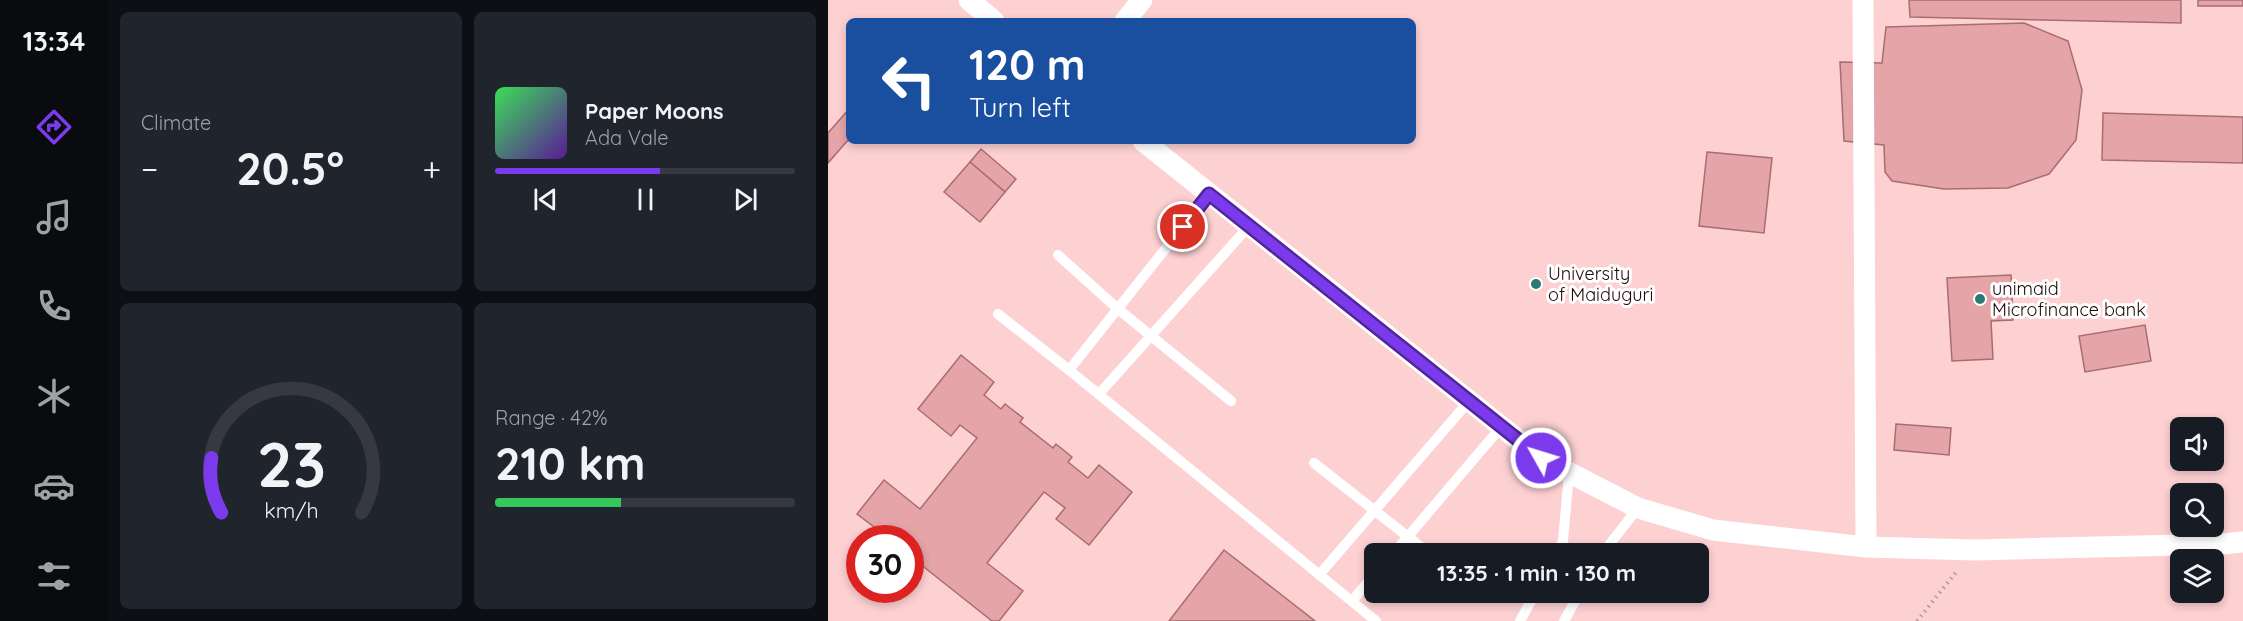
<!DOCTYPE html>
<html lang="en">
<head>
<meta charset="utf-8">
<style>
  :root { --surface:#171b24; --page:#20242c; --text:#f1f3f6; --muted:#9ea1a6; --line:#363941; --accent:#7c3aed }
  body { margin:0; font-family:Quicksand,sans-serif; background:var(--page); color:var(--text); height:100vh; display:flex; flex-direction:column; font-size:22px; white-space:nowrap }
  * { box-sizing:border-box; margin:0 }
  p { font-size:20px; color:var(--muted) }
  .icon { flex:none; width:33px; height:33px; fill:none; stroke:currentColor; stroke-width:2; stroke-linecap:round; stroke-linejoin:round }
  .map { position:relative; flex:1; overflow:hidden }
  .sheet { display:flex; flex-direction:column; gap:12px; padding:12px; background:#0d0f14; width:720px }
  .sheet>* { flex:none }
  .banner { position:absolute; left:18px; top:18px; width:570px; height:126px; border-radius:9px; box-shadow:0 3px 9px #0003; background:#1a4fa0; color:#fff; overflow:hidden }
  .fabs { position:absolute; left:1342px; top:417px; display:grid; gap:12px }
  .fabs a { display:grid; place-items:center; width:54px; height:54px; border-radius:9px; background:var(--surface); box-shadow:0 3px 9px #0003; font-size:30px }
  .speed { position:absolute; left:18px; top:525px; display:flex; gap:12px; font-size:30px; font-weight:700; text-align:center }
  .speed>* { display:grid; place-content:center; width:78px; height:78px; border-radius:50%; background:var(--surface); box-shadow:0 3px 9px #0003; line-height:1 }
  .speed .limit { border:9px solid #d22; background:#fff; color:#111 }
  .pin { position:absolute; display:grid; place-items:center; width:51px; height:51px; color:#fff; margin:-26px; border:3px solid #fff; border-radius:50%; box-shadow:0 2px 6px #0007 }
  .me { position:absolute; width:66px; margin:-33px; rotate:309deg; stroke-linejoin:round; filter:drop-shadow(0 0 4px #0008) }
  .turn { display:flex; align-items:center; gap:21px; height:126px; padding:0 24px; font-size:27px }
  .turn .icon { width:78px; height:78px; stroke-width:2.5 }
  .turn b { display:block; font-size:42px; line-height:51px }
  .big { font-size:45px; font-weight:700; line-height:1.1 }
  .sheet .tile { flex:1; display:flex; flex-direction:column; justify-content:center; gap:9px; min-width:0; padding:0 21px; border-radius:9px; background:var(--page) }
  .sheet .dial { align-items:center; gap:0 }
  .dial svg { height:156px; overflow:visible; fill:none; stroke:var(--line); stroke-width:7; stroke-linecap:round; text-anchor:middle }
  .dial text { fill:var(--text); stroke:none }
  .song { display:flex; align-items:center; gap:18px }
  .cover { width:72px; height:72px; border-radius:9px; background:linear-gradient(135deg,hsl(130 70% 55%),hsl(270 70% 35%)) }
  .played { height:6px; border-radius:3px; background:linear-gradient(90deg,var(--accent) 55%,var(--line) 55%) }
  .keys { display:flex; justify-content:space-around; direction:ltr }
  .heat { display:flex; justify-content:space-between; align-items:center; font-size:33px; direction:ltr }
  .charge { height:9px; border-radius:4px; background:linear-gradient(90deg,#34c759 42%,var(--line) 0) }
  .sheet .tiles { flex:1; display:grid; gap:12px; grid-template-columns:repeat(2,1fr) }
  .trip { position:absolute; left:536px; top:543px; width:345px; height:60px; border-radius:9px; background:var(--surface); box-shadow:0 3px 9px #0003; font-weight:700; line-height:60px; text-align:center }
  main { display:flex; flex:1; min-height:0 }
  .tab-bar { display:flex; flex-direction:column; width:108px; justify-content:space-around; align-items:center; background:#090b0e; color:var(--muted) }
  .tab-bar .icon { width:42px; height:42px }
  .tab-bar .selected { color:var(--accent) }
  .tab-bar b { font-size:27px; color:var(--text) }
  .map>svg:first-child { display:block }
  .built { fill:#fdd0d2; fill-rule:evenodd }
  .building { fill:#e4a4a8; stroke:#a86d71; stroke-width:1.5 }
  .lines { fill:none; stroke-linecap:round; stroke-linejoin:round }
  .path { stroke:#b3999a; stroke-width:4; stroke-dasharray:1.5 4.5; stroke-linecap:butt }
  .service { stroke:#fff; stroke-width:10 }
  .minor { stroke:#fff; stroke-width:21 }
  .route-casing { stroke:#51269a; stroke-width:15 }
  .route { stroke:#7c3aed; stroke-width:10 }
  .poi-dot { fill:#2d7777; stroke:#fff; stroke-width:2 }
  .labels { text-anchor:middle; stroke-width:6; stroke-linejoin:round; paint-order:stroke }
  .poi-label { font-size:18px; fill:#1d080a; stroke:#fff; text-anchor:start }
</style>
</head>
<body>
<main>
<nav class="tab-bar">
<b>13:34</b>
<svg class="icon selected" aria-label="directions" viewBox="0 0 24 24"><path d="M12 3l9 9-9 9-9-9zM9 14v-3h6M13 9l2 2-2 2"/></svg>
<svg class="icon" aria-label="music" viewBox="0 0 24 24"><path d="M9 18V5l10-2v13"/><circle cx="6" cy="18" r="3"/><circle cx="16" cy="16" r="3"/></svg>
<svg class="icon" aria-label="phone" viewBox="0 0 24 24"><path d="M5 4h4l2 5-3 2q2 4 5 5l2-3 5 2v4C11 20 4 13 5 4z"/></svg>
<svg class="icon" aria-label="climate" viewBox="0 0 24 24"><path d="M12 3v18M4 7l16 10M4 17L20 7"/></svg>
<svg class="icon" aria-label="car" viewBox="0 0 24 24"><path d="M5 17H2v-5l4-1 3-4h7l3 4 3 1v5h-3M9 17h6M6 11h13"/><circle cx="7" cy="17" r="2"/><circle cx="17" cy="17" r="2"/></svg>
<svg class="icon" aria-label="filters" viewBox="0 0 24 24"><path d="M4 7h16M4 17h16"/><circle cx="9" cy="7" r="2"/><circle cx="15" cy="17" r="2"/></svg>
</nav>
<section class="sheet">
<div class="tiles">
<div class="tile"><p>Climate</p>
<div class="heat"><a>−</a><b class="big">20.5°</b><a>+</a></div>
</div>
<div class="tile">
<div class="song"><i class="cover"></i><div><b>Paper Moons</b><p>Ada Vale</p></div></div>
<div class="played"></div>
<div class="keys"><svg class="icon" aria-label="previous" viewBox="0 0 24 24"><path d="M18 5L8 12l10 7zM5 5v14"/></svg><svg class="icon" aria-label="pause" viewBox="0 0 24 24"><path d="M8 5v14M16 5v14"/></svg><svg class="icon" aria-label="next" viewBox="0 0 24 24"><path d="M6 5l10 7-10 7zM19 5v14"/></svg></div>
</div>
<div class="tile dial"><svg viewBox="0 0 100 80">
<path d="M14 69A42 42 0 1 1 86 69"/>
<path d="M14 69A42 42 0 0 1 9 41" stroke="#7c3aed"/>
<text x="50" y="56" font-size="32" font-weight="700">23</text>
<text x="50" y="72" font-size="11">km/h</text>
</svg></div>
<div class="tile"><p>Range · 42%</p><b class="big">210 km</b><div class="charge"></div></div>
</div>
</section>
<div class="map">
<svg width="1415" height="621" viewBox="0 0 1415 621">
  <rect width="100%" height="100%" fill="#fce0e1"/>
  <path class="built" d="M0 0H1415V621H0ZM21 21H585V141H21ZM1353 428H1386V460H1353ZM1353 494H1386V526H1353ZM32 538H82V590H32ZM546 554H870V592H546ZM1353 560H1386V592H1353Z"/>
  <g class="building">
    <path d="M1081 0H1353V23L1082 17Z"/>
    <rect x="1370" y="0" width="45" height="6"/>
    <path d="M1196 23 1240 41 1254 90 1248 140 1221 174 1180 188 1116 189 1064 181 1057 172 1056 145 1016 141 1012 62 1054 63 1058 27Z"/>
    <path d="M21 109V139L0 163V133Z"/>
    <path d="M1275 113 1415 117V163L1274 160Z"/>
    <path d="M153 149 188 179 177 192 142 162Z"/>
    <path d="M879 152 944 158 936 233 871 226Z"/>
    <path d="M142 162 177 192 152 222 116 192Z"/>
    <path d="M1183 275 1185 320 1163 321 1165 359 1124 361 1119 278Z"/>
    <path d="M1317 325 1323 361 1257 372 1251 336Z"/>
    <path d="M133 355 166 382 156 395 173 409 177 404 195 418 192 422 225 448 228 444 244 457 240 462 260 478 271 465 304 492 261 545 228 519 237 508 216 492 159 563 195 591 171 621H164L82 556V538H61L29 514 56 480 92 509 149 438 132 425 123 436 90 409Z"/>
    <path d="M1068 424 1123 428 1121 455 1066 450Z"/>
    <path d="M396 550 487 621H341Z"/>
  </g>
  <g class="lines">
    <path class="path" d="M1089 621 1129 571"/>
    <g class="service">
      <path d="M230 255 290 309 403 401"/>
      <path d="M170 314 241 370 381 194"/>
      <path d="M241 370 548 621"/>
      <path d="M271 394 421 226"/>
      <path d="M486 463 602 554"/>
      <path d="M565 554 673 427"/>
      <path d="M728 554 735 541 741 473"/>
      <path d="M774 554 810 508"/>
      <path d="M491 575 641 401"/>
      <path d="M524 601 546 575"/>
      <path d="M692 621 708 592"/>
      <path d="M736 621 752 592"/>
    </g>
    <g class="minor">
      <path d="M141 0 166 21"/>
      <path d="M1035 0 1038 547"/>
      <path d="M297 21 314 0"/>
      <path d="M315 141 713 458 810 508 885 530 1038 547 1147 550 1395 544 1415 542"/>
    </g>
  </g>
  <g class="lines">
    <g class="route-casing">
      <path id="route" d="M355 227 381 194 713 458"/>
    </g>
    <use href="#route" class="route"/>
  </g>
  <g class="poi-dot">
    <circle cx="708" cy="284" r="6"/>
    <circle cx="1152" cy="299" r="6"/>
  </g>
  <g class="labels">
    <g class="poi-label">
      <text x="720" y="280">University<tspan x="720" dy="21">of Maiduguri</tspan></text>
      <text x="1164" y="295">unimaid<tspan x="1164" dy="21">Microfinance bank</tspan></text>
    </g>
  </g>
</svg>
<div class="fabs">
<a><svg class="icon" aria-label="sound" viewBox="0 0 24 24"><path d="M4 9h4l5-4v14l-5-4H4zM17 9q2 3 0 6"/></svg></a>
<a><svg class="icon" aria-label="search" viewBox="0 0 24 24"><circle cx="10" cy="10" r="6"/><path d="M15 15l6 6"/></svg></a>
<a><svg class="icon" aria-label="layers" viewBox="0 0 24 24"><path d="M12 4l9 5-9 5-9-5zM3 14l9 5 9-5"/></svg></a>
</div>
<div class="speed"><div class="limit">30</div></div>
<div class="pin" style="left:355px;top:227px;background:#d93025"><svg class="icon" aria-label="arrive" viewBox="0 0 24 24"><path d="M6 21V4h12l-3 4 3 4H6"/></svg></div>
<svg class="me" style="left:713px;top:458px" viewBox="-20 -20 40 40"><circle r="17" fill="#7c3aed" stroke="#fff" stroke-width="3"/><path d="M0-11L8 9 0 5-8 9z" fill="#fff"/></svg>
<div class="trip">13:35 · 1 min · 130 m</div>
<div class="banner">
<div class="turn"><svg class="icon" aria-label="left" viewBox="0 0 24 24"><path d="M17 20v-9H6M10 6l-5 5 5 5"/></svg><div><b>120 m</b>Turn left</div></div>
</div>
</div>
</main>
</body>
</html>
